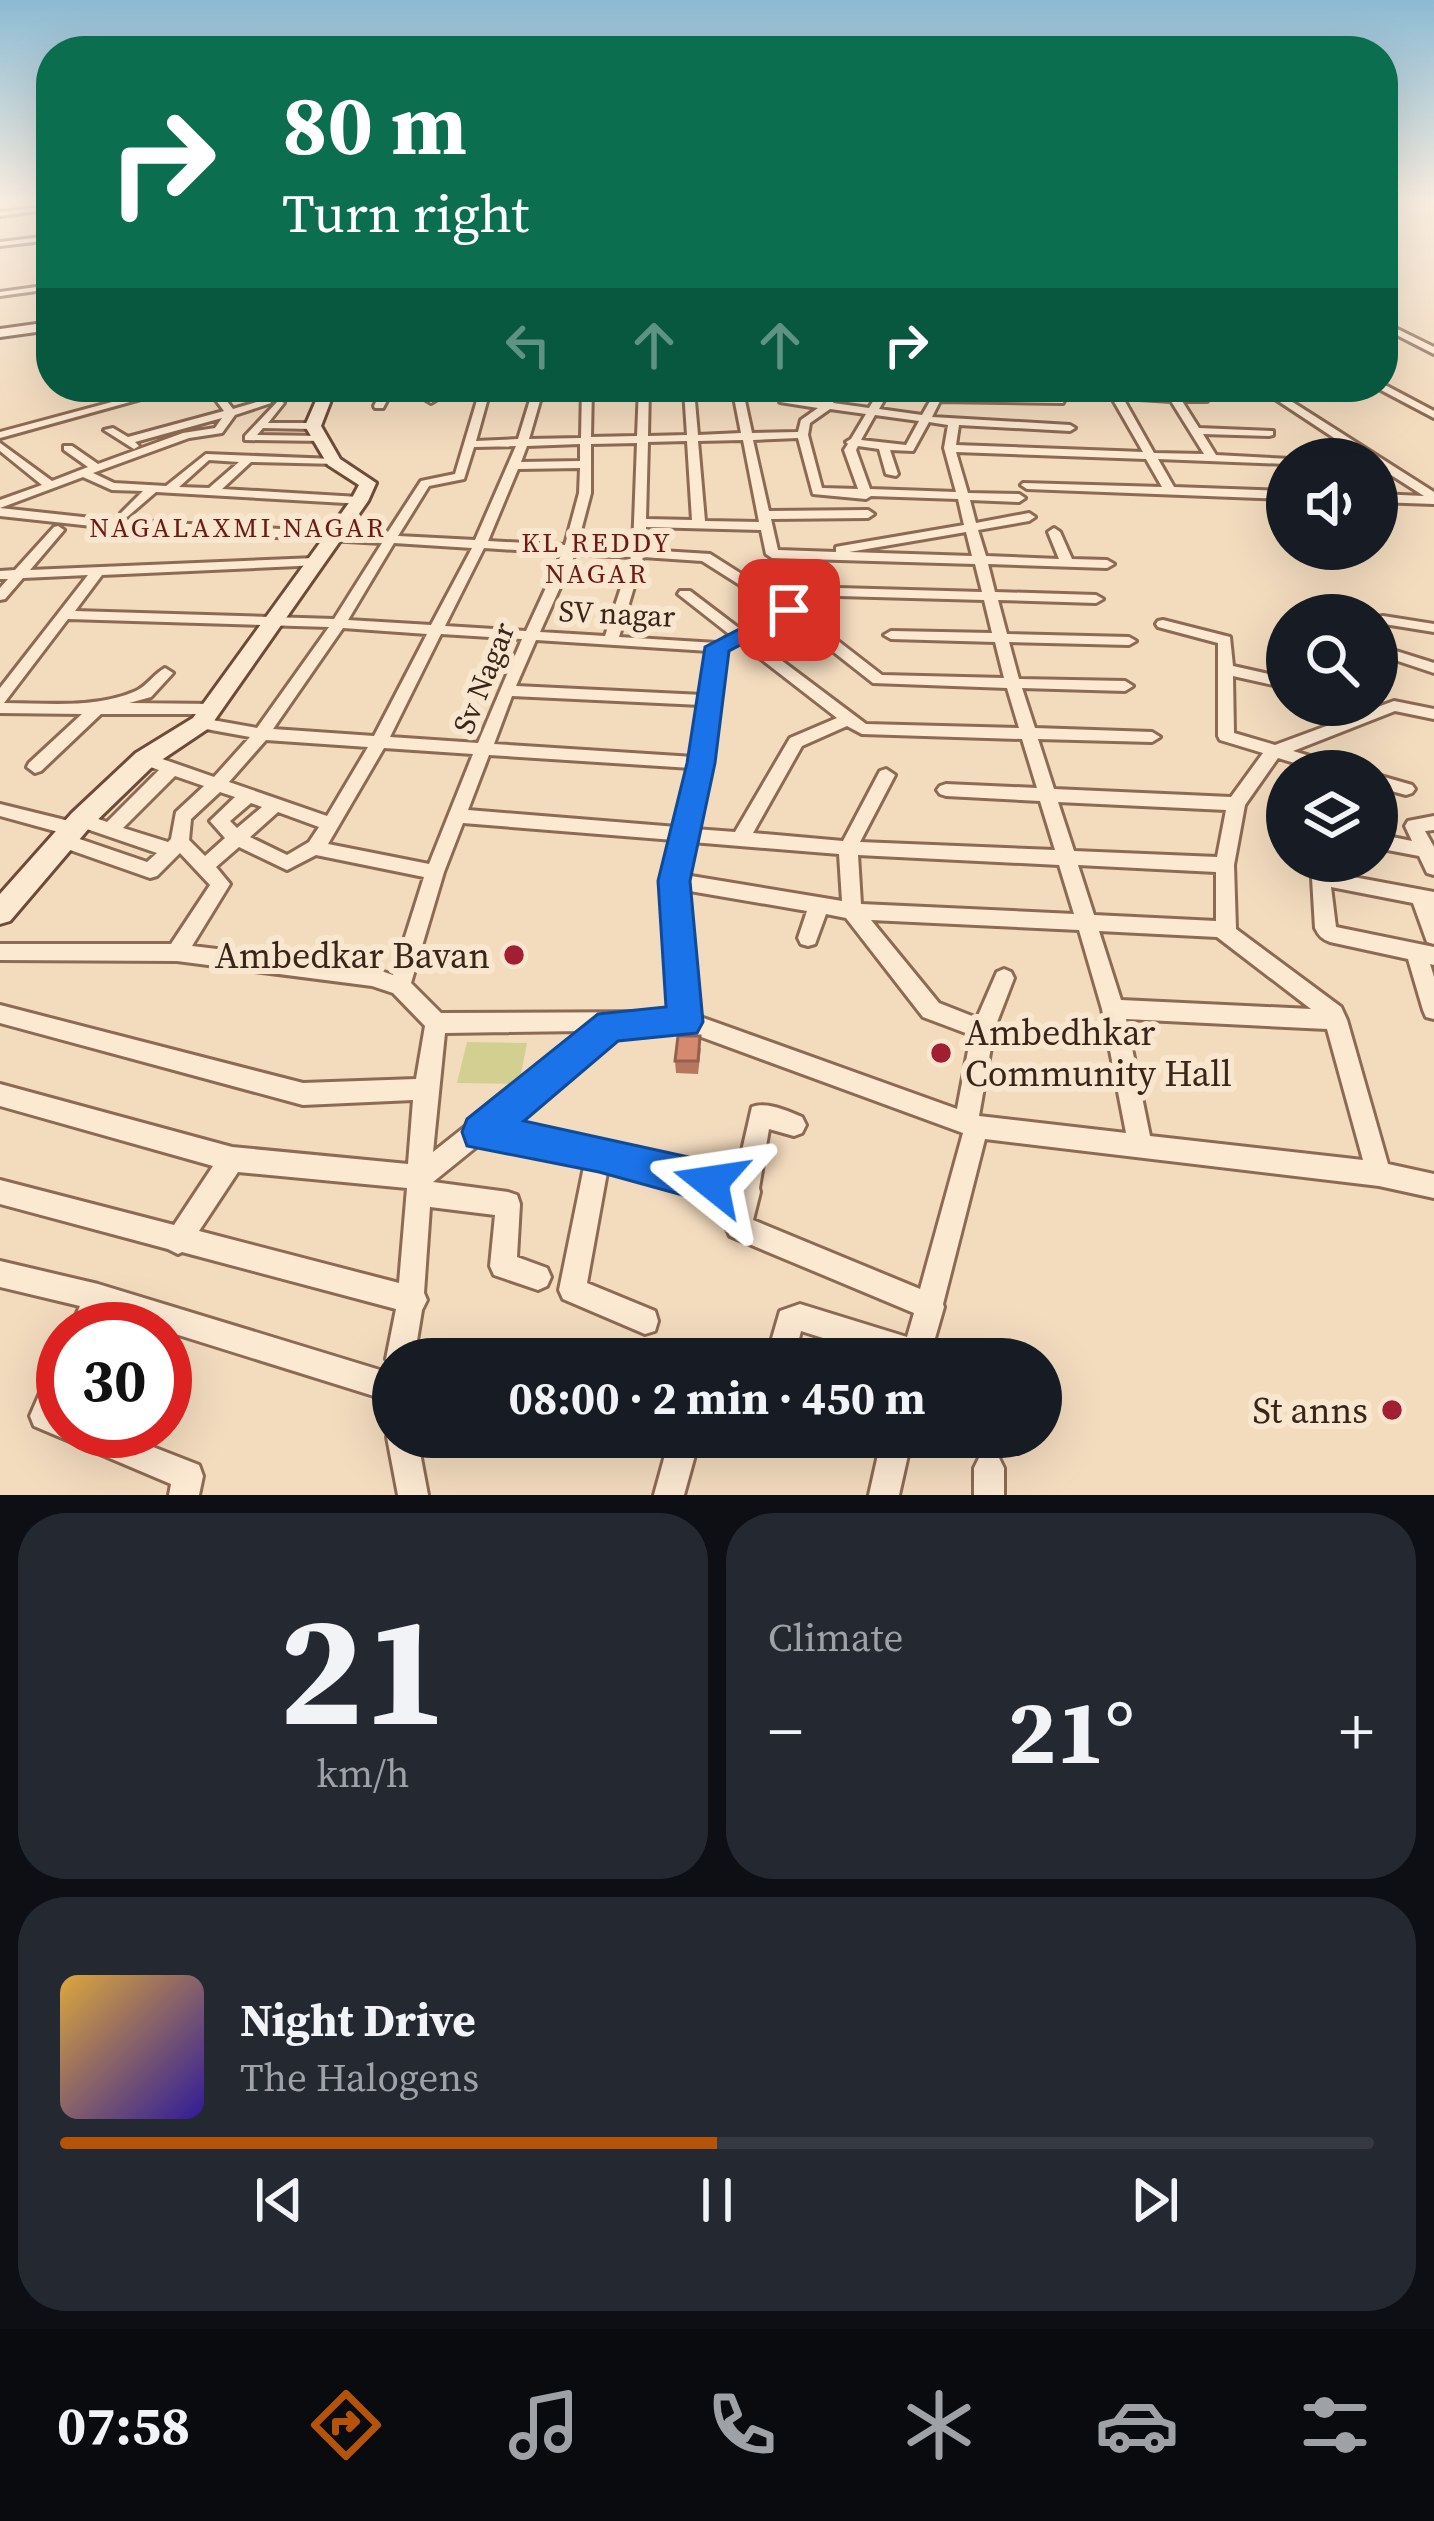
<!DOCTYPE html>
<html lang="en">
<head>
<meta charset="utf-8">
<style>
  :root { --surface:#171b24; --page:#242831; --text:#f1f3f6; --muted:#9ea1a6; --line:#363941; --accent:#b45309 }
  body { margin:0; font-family:"Source Serif 4",serif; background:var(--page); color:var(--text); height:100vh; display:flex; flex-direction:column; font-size:45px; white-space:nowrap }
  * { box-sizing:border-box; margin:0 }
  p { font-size:39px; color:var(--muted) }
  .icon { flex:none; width:66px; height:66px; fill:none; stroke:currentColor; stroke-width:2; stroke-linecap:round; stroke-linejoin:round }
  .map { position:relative; height:1495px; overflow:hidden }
  .side { display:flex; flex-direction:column; gap:18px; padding:18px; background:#0d0f14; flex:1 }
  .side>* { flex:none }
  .guide { position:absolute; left:36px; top:36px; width:1362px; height:366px; border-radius:48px; box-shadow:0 12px 48px #0002; background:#0b6e4f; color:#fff; overflow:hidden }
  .tools { position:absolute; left:1266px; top:438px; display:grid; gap:24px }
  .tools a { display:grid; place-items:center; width:132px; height:132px; border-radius:50%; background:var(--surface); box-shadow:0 12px 48px #0002; font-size:60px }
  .speed { position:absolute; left:36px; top:1302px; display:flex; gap:24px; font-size:60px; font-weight:700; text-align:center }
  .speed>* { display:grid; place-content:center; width:156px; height:156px; border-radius:50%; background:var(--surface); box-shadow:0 12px 48px #0002; line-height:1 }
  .speed .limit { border:18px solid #d22; background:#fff; color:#111 }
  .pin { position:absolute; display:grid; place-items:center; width:102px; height:102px; color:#fff; margin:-51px; border-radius:24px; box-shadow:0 6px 18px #0006 }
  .me { position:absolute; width:132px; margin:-66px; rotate:285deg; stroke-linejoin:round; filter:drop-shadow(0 0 9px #0008) }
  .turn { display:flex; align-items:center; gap:42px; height:252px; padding:0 48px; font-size:54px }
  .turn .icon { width:156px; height:156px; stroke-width:2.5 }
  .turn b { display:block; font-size:84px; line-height:102px }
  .lanes { display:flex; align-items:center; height:114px; padding:0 48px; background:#0003; justify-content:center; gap:60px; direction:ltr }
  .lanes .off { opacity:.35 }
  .big { font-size:90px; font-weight:700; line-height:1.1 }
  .side .widget { flex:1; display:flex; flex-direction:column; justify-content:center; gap:18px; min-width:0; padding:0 42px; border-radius:48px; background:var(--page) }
  .side .dial { align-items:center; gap:0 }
  .dial b { font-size:156px; line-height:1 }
  .song { display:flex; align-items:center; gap:36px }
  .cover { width:144px; height:144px; border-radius:18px; background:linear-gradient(135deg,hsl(40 70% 55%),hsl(250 70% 35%)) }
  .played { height:12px; border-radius:6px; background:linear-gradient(90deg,var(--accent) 50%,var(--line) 50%) }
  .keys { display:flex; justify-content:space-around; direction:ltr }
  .heat { display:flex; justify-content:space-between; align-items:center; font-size:66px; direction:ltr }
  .side .tiles { flex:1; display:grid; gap:18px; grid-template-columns:1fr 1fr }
  .widget:last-child { grid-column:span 2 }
  .trip { position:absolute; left:372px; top:1338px; width:690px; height:120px; border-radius:60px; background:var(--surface); box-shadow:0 12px 48px #0002; font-weight:700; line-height:120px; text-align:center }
  .dock { display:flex; height:192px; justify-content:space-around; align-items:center; background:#090b0e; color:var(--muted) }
  .dock .icon { width:84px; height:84px }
  .dock .current { color:var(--accent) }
  .dock b { font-size:54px; color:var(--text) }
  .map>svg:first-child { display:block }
  .green { fill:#d2cf91 }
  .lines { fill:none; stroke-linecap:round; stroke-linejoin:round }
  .street-casing { stroke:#8d6a54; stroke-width:6 }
  .secondary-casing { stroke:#6e4b38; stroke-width:6 }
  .street { fill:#fce9d2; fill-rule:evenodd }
  .secondary { fill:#fce9d2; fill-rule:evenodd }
  .wall { fill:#b7775f }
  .building { fill:#d58a6f; stroke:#95614e; stroke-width:3 }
  .route { fill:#1a73e8; stroke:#114b97; stroke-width:3 }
  .poi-dot { fill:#a21e33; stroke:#f9e6ce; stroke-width:4.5 }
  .labels { text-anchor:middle; stroke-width:12; stroke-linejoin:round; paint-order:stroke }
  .far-neighbourhood-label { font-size:27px; letter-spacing:3px; fill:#6c1a15; stroke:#f9e6ce }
  .street-label { font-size:30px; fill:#3a251b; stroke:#f9e6ce }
  .near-poi-label { font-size:36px; fill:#3a251b; stroke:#f9e6ce; text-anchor:end }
</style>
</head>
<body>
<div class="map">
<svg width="1434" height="1495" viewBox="0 0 1434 1495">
  <rect width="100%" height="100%" fill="#f3dbbe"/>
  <path class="green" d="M467 1042 527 1043 519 1084 457 1083Z"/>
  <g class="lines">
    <g class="street-casing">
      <g id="street">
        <path d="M34 208 36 211 0 216V212Z"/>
        <path d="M51 236V240L0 246V242Z"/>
        <path d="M51 285V289L0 296V292Z"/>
        <path d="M1383 322 1434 347V354L1383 328Z"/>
        <path d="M1383 384 1434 411V418L1379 389 1378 387H1383Z"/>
        <path d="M168 387H184L0 438V432Z"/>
        <path d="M206 387H216L233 409 260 401 251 387H261L271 403 235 415 222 433 189 438 93 473 114 483 166 486 206 454 334 459 338 460V464L251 462 222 489 359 497 363 498V504L156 492 127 517 121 513 143 491 112 490 83 477 0 508V500L42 485 0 451V443L52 481 88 467 64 450V446H72L98 464 183 433 215 428 222 418 135 442 139 446 134 449 104 430 113 428 128 437 224 411ZM209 460 239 462 209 488 179 487Z"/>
        <path d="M384 387H394L383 408H375L374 406Z"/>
        <path d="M430 387H440L436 400 431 403 426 400Z"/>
        <path d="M481 387H491L476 441 518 439 534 387H544L529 439 581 438 582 387H592L591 437 637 436 639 387H649L648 436 687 435 684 390 689 387 694 390 698 435 741 433 732 387H742L752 433 798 432 801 420 818 408 780 402 783 387H793L790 398 824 402 833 387H843L833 403 869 408 881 388 885 387 890 390 879 409 922 415 933 396 937 395 1059 398 1064 401 1063 403 940 401 932 417 1070 425 1075 428 1070 431 959 425 956 445 1143 452 1112 398 1051 394 1050 392 1055 389 1203 396 1207 397V401H1182L1199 428 1273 431V435L1269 436 1203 434 1216 455 1291 459H1287V464L1158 459 1174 487 1287 491V499L1027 489 1021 485 1023 483 1162 487 1146 459 956 452 968 493 1019 494 1025 498 1019 502 970 500 976 523 1029 513 1035 517 1029 521 978 530 986 556 1059 559 1048 532 1054 528 1060 532 1072 559 1107 560 1114 564 1107 568 988 564 995 592 1096 595 1103 599 1096 603 998 600 1007 634 1129 637 1136 641 1129 645 1009 642 1019 679 1125 681 1133 686 1125 691 1022 688 1035 728 1152 732 1160 737 1152 742 1038 739 1054 789 1231 797 1263 753 1220 740 1218 736V643L1158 627 1156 624 1158 621 1163 620 1230 637 1233 666 1287 678V688L1233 676 1234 733 1275 745 1394 701 1434 709V719L1395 711 1293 751 1347 767 1349 771H1321L1278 758 1245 805 1234 865 1236 929 1341 1007 1347 1020 1388 1164 1434 1174V1198L1379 1186 985 1139 943 1304 944 1307 929 1359H889L801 1331 794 1359H766L780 1311 800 1304 907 1337 914 1313 730 1236 726 1227 732 1200 608 1167 587 1283 655 1311 658 1321 655 1331 645 1334 563 1299 559 1290 585 1162 480 1144 433 1182 508 1192 517 1195 520 1204 517 1257 547 1268 551 1277 547 1286 538 1290 494 1275 490 1266 495 1215 430 1207 424 1293 427 1300 422 1310 414 1359H393V1370L386 1359 396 1309 182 1252 178 1254 168 1249 0 1204V1180L174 1225 213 1166 0 1106V1084L232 1147 408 1164 413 1100 303 1105 0 1023V1005L303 1083 416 1079 425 1026 393 993 372 986 177 961 0 960V944H171L210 885 180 853 157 876 150 878 56 845 53 840 56 835 62 833 147 862 157 853 81 827 79 834 73 836 0 816V804L73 822 75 815 81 813 107 822 159 770 139 763 137 759 139 755 145 753 214 777 250 737 195 727 193 723 195 719 201 718 257 728 329 627 68 619 4 703C48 703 95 709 136 691 147 686 154 674 165 668L173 673 151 697 129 703 214 704 222 709 214 714H101L41 771 35 773 27 767 29 763 82 714 0 713V688L88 575 23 578 5 599 0 600V588L8 579H0V571L15 570 54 527 58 526 64 530 30 570 315 558 322 562 320 565 102 575 75 611 334 619 382 543 101 527 0 516V508L101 519 386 535 421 481 455 474ZM1123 398 1171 401 1204 454 1154 453ZM830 409 866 414 851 439 846 442 848 444 844 450 858 489 822 488 808 435 810 423ZM875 415 919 421 906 445 861 440ZM929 422 948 425 944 448 956 492 870 489 856 450 858 446 879 449 886 474 896 476 898 474 890 450 913 451ZM798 438 813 494 866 499 871 496 958 499 964 525 841 546 836 547V552L778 550 771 519 868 518 874 514 868 510 769 511 753 440ZM743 440 759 522 705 521 698 441ZM687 441 692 520 646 519 648 442ZM637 443 633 549 577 546 591 493V444ZM580 444V461L521 462 527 446ZM516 446 475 540 398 536 429 486 464 479 474 447ZM580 468 579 493 565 545 488 541 518 469ZM646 527 761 530 766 554 772 558 975 564 982 592 802 587 795 591 802 595 984 600 992 633 891 631 884 635 891 639 995 642 1004 678 882 675 798 610 801 607 799 604H789L710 554 645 550ZM966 532 972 556 849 552ZM394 543 472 548 431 625 348 620ZM484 548 562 553 526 631 445 626ZM575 554 631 557 605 636 540 632ZM643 557 702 561 778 609 740 629 690 591H680L678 594 729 634 724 639 726 642 738 641 837 718 790 738 735 832 695 829 709 763 724 647 717 643 619 637ZM788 616 873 683 1007 688 1019 728 866 724 749 636ZM343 628 427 634 374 736 273 729ZM441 634 522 639 478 743 390 737ZM536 640 709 651 703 695 516 686ZM512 696 701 705 694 757 494 744ZM847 726 862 734 1022 739 1037 788 946 784 940 786 937 790 940 794 946 796 1040 801 1055 850 860 842 895 775 886 769 880 771 843 841 753 833 802 746ZM266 740 368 747 327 816 229 782ZM384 748 473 754 429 864 328 844ZM489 755 691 768 677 827 468 810ZM175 776 204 786 176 812 171 839 168 842 123 828ZM220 792 235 797 210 821 225 838 205 856 189 840 191 819ZM1058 802 1226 810 1217 857 1074 851ZM251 803 262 807 237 828 230 821ZM278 812 319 827 309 842 287 855 250 837ZM463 823 674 840 665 881 674 1012 441 1013 411 983 444 872ZM692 842 839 854 842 901 685 875ZM239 847 287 870 316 855 424 877 393 975 372 968 192 946 230 884 216 867ZM858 855 1059 865 1074 914 861 904ZM1078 865 1216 872V921L1094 915ZM684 890 807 911 798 938 801 944 808 946 815 944 826 914 846 918 923 1017 971 1035 957 1109 695 1015ZM871 920 1079 930 1102 1009 1126 1133 979 1116 994 1030 1014 978 1011 972 1004 969 997 972 977 1018 939 1003ZM1099 931 1217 937 1311 1009 1121 1000ZM1126 1019 1327 1029 1363 1160 1150 1136ZM586 1031 433 1152 445 1033ZM618 1031H685L963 1133 920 1289 753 1220 760 1192 759 1188 769 1129 794 1136 802 1133 806 1125 802 1117C788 1111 766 1101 752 1107L736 1177 599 1141 503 1125ZM238 1172 407 1188 399 1283 199 1231Z"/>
        <path d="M1257 387H1269L1434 492V504L1377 502V494L1424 496 1377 466V459H1366Z"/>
        <path d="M279 400 284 403 268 423H313L318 426 313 429 263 428 257 435 320 436 325 439 324 441 245 440V436Z"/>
        <path d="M1383 616 1434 624V632L1378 623V617Z"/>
        <path d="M1377 645 1434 663V673L1377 654Z"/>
        <path d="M1377 775 1412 785 1415 789 1412 793 1406 795 1377 787Z"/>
        <path d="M1434 816V830L1425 831 1434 847V875L1427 873 1419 856 1377 848V834L1412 841 1405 826 1408 821Z"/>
        <path d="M1321 871 1434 892V944L1427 942 1413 903 1331 887 1336 927 1434 947V965L1430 964 1434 977V1019L1426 1017 1423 1010 1408 959 1330 942C1322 939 1319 936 1315 928L1312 878 1314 873Z"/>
        <path d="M0 1261 98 1284 393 1374V1402L105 1312 98 1329H70L80 1306 0 1287Z"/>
        <path d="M63 1359V1431H112L199 1465 203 1476 199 1495H169L171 1484 34 1426 30 1416 53 1363Z"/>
        <path d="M393 1426V1437H417L428 1495H398L387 1437Z"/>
        <path d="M670 1437H700L684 1495H654Z"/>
        <path d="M882 1437H912L899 1495H869Z"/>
        <path d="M989 1453 999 1458 1004 1468V1495H974V1468L979 1458Z"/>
      </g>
    </g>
    <g class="secondary-casing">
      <g id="secondary">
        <path d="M51 322V330L0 337V329Z"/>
        <path d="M322 387H336L321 426 340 459 376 483 368 501 209 728 154 765 90 827 10 921 0 924V894L72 813 136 753 193 718 351 500 359 485 328 465 305 426Z"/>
      </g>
    </g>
    <use href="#street" class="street"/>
    <use href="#secondary" class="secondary"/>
  </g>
  <path class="wall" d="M701 1048 698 1074 676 1073 675 1061Z"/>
  <path class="building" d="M678 1036H700L698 1061H675Z"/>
  <linearGradient id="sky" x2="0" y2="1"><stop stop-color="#8cbad3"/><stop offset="0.49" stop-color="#faefe2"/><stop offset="1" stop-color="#faefe2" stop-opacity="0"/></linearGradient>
  <rect width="1434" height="410" fill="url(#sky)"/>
  <path class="route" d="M789 603 800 610 797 615 729 651 715 763 690 881 703 1022 697 1033 618 1041 524 1121 711 1162 725 1168 731 1182 725 1197 711 1203 599 1172 467 1146 462 1132 467 1119 598 1014 666 1007 658 881 687 763 705 647Z"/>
  <g class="poi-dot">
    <circle cx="514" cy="955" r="12"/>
    <circle cx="941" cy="1053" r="12"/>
    <circle cx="1392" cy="1410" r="12"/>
  </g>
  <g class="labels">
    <g class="far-neighbourhood-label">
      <text x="238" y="537">NAGALAXMI NAGAR</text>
      <text x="597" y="552">KL REDDY<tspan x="597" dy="31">NAGAR</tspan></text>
    </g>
    <g class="street-label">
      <text transform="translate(617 614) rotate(3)" y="10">SV nagar</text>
      <text transform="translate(484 678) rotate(-68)" y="10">Sv Nagar</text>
    </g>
    <g class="near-poi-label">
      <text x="490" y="968">Ambedkar Bavan</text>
      <text x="965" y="1045" text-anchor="start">Ambedhkar<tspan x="965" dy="41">Community Hall</tspan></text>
      <text x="1368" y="1423">St anns</text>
    </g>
  </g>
</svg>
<div class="tools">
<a><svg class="icon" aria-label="sound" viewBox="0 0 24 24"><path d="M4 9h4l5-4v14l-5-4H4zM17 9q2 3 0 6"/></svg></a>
<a><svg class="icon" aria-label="search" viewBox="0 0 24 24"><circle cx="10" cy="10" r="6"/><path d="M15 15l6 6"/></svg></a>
<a><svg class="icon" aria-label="layers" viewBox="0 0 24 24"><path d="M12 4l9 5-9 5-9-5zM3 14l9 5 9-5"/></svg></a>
</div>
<div class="speed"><div class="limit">30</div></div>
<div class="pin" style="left:789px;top:610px;background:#d93025"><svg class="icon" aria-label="arrive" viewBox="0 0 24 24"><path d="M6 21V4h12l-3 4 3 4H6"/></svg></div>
<svg class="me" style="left:711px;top:1182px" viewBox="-20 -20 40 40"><path d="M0-17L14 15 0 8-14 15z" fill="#1a73e8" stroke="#fff" stroke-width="4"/></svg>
<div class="trip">08:00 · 2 min · 450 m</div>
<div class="guide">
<div class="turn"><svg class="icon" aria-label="right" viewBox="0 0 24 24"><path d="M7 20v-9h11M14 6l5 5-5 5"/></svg><div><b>80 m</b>Turn right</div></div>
<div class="lanes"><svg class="icon off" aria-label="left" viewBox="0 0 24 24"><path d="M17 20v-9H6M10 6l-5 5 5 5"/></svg><svg class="icon off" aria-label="ahead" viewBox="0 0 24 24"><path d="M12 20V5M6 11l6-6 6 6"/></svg><svg class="icon off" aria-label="ahead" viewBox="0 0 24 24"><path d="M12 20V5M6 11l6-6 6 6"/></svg><svg class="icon" aria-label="right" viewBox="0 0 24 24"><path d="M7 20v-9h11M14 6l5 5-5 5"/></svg></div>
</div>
</div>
<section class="side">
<div class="tiles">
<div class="widget dial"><b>21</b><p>km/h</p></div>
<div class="widget"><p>Climate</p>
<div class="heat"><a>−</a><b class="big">21°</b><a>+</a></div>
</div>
<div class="widget">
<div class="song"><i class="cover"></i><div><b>Night Drive</b><p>The Halogens</p></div></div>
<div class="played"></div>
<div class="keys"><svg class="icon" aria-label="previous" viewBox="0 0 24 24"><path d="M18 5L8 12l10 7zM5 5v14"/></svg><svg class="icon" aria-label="pause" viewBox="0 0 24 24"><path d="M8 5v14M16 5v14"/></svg><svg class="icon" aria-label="next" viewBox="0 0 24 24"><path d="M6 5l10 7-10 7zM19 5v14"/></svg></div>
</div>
</div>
</section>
<nav class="dock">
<b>07:58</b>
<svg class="icon current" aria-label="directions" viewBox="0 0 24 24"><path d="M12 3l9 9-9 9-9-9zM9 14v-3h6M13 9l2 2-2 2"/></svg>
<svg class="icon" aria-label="music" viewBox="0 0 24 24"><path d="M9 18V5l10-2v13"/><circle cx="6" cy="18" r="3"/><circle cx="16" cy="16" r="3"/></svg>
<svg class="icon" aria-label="phone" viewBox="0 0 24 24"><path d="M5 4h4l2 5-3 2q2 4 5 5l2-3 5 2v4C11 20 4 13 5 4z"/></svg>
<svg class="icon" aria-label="climate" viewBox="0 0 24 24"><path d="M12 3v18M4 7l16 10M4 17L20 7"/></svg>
<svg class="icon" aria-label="car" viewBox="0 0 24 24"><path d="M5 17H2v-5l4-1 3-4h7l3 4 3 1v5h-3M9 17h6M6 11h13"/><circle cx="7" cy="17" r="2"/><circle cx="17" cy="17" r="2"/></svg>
<svg class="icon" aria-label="filters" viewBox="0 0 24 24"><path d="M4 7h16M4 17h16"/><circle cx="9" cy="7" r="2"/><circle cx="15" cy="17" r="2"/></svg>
</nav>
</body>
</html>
